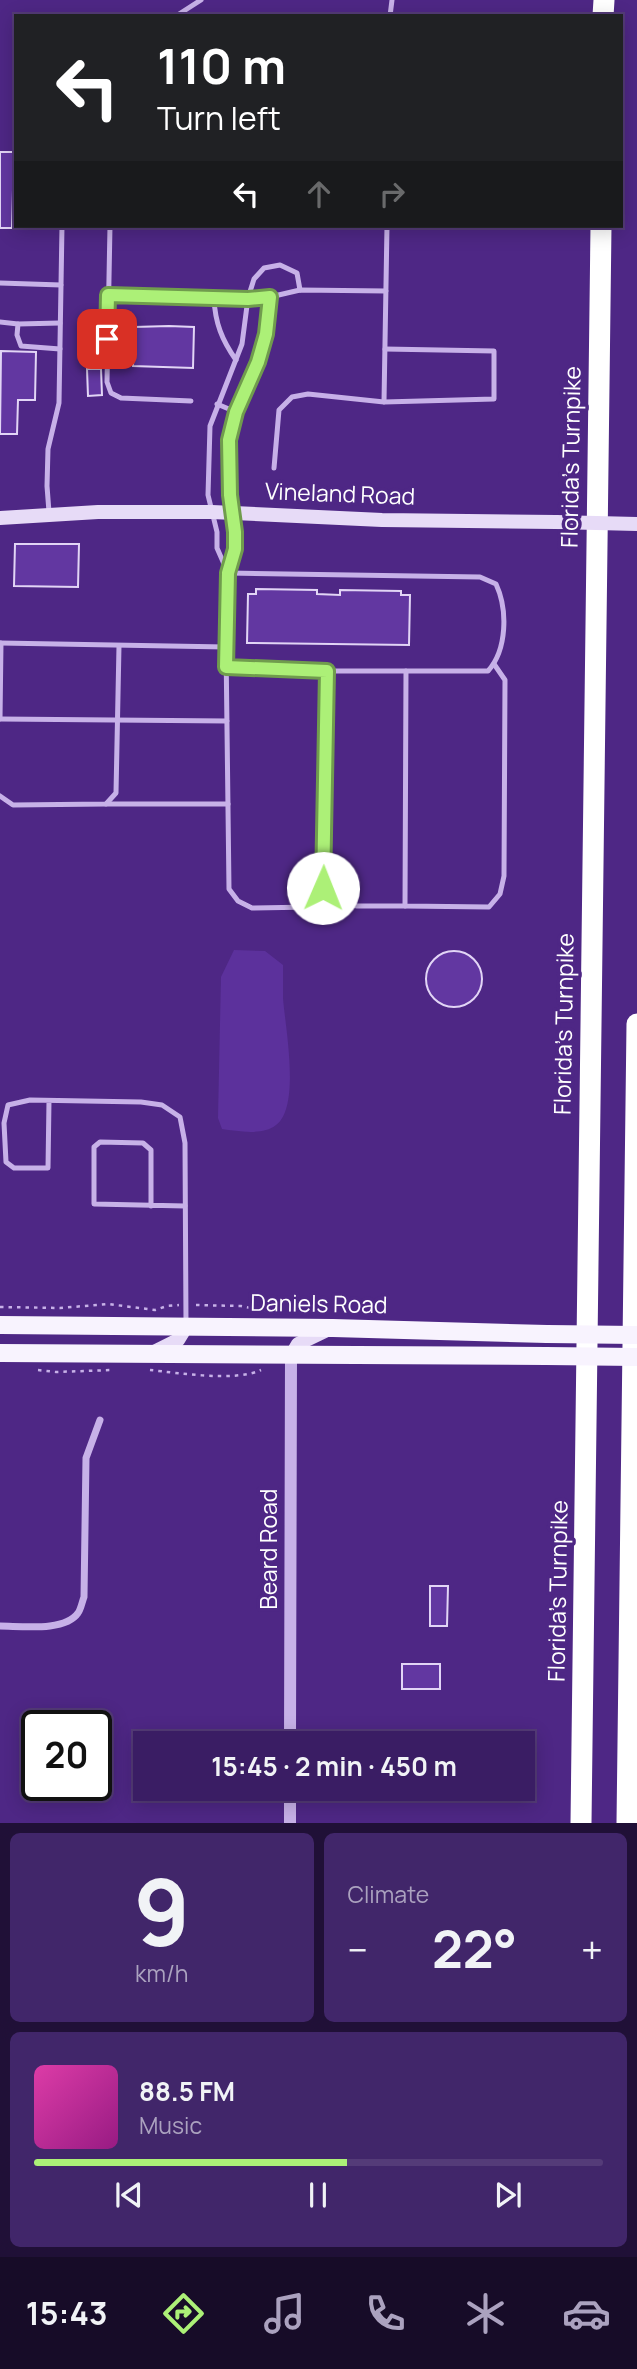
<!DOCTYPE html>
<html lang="en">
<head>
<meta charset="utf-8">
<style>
  :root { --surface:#3a1d64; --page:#41266a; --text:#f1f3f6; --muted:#aba2bf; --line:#543b78; --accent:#acf077 }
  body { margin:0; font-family:Manrope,sans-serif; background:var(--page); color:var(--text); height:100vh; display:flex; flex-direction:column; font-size:26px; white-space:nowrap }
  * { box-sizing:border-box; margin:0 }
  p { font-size:23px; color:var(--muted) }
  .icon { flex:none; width:38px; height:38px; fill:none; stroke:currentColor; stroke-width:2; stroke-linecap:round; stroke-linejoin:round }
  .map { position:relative; height:1823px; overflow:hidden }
  .drawer { display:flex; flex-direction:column; gap:10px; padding:10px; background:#201037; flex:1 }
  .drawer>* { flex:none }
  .top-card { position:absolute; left:14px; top:14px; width:609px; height:214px; border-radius:0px; box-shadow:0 4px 18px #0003,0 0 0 2px var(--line); background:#202124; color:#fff; overflow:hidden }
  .speed { position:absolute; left:21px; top:1710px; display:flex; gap:14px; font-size:35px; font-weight:700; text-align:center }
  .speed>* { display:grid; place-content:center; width:91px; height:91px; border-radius:50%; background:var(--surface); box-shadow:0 4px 18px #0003,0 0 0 2px var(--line); line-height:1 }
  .speed .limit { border:4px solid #111; border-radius:10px; background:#fff; color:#111 }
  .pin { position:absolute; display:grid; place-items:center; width:60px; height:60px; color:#fff; margin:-30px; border-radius:14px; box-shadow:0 4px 10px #0006 }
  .me { position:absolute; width:77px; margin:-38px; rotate:1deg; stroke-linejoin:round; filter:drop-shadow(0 0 5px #0008) }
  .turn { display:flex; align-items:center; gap:24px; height:147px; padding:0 28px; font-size:32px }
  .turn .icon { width:91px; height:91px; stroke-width:2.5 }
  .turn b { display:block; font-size:49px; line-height:60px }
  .lanes { display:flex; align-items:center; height:66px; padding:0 28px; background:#0003; justify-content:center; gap:35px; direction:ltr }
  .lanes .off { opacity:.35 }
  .big { font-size:52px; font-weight:700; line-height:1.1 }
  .drawer .tile { flex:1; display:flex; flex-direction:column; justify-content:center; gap:10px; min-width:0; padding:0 24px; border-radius:10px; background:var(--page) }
  .drawer .dial { align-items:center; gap:0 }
  .dial b { font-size:91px; line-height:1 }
  .song { display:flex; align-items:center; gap:21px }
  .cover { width:84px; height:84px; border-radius:10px; background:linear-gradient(135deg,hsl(320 70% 55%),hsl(310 70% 35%)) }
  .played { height:7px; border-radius:4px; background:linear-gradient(90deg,var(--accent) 55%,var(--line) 55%) }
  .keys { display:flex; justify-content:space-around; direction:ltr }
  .heat { display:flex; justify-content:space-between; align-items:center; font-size:38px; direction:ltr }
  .drawer .tiles { flex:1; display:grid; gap:10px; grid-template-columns:1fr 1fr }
  .tile:last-child { grid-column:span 2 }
  .trip { position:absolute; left:133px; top:1731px; width:402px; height:70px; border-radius:0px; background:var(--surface); box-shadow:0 4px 18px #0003,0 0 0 2px var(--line); font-weight:700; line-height:70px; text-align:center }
  .dock { display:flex; height:112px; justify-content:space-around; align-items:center; background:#170c28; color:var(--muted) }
  .dock .icon { width:49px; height:49px }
  .dock .on { color:var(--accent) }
  .dock b { font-size:32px; color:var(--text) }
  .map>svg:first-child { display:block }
  .green { fill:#5c319c }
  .building { fill:#6237a1; stroke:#e2d5f6; stroke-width:2 }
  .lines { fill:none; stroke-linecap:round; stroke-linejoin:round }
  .path { stroke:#c7b1e8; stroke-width:2.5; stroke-dasharray:3.5 5; stroke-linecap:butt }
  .service { stroke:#c7b1e8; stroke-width:5 }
  .minor { stroke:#c7b1e8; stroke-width:7 }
  .tertiary { stroke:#c7b1e8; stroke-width:12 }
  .secondary { stroke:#e7dbf7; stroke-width:14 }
  .primary { stroke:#f8f3fe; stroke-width:18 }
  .motorway { stroke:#fff; stroke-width:21 }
  .secondary-bridge { stroke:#e7dbf7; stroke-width:14 }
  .primary-bridge { stroke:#f8f3fe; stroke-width:18 }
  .route-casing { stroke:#709c4d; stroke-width:18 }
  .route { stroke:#acf077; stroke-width:12 }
  .labels { text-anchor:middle; stroke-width:7; stroke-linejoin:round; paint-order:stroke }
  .street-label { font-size:23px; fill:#fff; stroke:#4e2785 }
</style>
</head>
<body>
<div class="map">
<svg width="637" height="1823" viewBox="0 0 637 1823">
  <rect width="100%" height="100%" fill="#4e2785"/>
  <path class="green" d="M234 950 265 951 283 965C283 976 283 987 283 998 285 1026 301 1107 276 1125 262 1136 238 1131 222 1129L218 1118 221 977Z"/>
  <g class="building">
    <path d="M0 152H14L12 228H0Z"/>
    <path d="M89 315 103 316 102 346H88Z"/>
    <path d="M169 326 194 327 193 368 133 366 134 327Z"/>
    <path d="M1 351 36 352 35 400H18L17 434H0Z"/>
    <path d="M87 369H101L102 395 88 396Z"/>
    <path d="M15 544H79L78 587 14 586Z"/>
    <path d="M256 589 317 590V594L340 595V590L401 591V595H410L409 645 247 643 248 594H256Z"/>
    <circle cx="454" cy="979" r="28"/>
    <path d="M430 1586H448L447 1626H430Z"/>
    <rect x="402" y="1664" width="38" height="25"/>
  </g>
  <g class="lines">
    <g class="path">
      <path d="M196 1305 241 1306 266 1311"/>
      <path d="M0 1307 60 1308 108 1304 155 1310 167 1306 179 1305"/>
      <path d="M38 1370 56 1372 112 1370"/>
      <path d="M150 1370C179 1373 235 1382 261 1370"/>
    </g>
    <g class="service">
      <path d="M176 16 201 0"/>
      <path d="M390 16 392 0"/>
      <path d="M110 226 107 382 111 393 121 398 191 401"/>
      <path d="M0 283 61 285"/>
      <path d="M108 295 248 298 270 297 300 290 386 291"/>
      <path d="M270 297 266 334 258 362 236 412 229 440 230 495 235 532V549L228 573 226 647 229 889 238 901 252 908 311 907 320 900 323 888 327 671"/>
      <path d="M214 298C215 323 222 340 236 360"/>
      <path d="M0 322 18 324"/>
      <path d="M60 349 21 346 17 335 18 324 60 323"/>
      <path d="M384 402 387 226"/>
      <path d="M217 404 236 412"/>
      <path d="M274 468 279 410 292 397 308 394 384 402 494 399V351L385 349"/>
      <path d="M49 512 47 486 48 449 59 403 62 226"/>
      <path d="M228 573 217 548V532L208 495 210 426 242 344 248 298 254 279 264 268 280 265 297 273 300 290"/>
      <path d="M0 643 226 647"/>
      <path d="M226 667 327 671H488C507 650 508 610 496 584L480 577 228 573"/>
      <path d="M406 671 405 906 489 907 500 894 504 876 505 680 494 664"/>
      <path d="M0 719 227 721"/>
      <path d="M0 719 1 643"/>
      <path d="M0 796 13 805 106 804 116 793 119 646"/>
      <path d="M106 804H228"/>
      <path d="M320 900 357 906H405"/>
      <path d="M49 1101 48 1168H14L6 1162 4 1123 8 1105 30 1100 141 1102 162 1105 180 1117 185 1143 186 1324"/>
      <path d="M151 1206V1150L143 1143 100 1142 94 1147V1204L185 1206"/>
    </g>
    <path class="minor" d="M0 1626C21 1626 65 1632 78 1613 81 1609 82 1602 84 1597L86 1458 100 1420"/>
    <g class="tertiary">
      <path d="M290 1743 291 1356"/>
      <path d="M290 1823V1788"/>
    </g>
    <g class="secondary">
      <path d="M0 518 98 512H212L382 520 556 522"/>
      <path d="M154 1352 178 1340 186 1327"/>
      <path d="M291 1356 298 1344 325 1331"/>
    </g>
    <g class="primary">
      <path d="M0 1325 333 1328 547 1334"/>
      <path d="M0 1353 546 1356"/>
    </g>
    <g class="motorway">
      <path d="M603 16 604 0"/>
      <path d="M581 1823 601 226"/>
      <path d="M627 1823 637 1024"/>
    </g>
    <path class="secondary-bridge" d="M556 522 637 524"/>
    <g class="primary-bridge">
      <path d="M547 1334 637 1335"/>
      <path d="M546 1356 637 1357"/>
    </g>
  </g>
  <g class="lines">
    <g class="route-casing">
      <path id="route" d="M107 339 108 295 248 299 270 297 266 334 258 362 236 412 229 440 230 495 235 532V549L228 573 226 667 327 671 323 888"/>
    </g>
    <use href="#route" class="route"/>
  </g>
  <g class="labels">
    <g class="street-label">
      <text transform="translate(571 457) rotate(-89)" y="8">Florida's Turnpike</text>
      <text transform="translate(340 494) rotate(2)" y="8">Vineland Road</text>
      <text transform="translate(564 1024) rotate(-89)" y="8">Florida's Turnpike</text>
      <text transform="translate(319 1304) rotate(1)" y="8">Daniels Road</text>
      <text transform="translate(269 1549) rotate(-90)" y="8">Beard Road</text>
      <text transform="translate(558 1591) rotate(-89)" y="8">Florida's Turnpike</text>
    </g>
  </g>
</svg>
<div class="speed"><div class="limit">20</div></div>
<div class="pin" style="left:107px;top:339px;background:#d93025"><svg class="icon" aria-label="arrive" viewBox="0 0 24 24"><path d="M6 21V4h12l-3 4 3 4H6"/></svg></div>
<svg class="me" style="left:323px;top:888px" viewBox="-20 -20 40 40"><circle r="19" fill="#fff"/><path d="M0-13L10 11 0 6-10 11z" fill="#acf077"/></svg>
<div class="trip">15:45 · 2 min · 450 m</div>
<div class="top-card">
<div class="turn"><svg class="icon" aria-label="left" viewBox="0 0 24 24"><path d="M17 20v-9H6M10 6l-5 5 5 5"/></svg><div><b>110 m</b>Turn left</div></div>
<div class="lanes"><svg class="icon" aria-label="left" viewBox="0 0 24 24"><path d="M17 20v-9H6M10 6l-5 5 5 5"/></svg><svg class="icon off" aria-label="ahead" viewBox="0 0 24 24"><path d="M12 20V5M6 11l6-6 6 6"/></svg><svg class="icon off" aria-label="right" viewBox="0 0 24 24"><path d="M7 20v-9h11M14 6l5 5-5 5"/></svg></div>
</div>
</div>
<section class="drawer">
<div class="tiles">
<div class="tile dial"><b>9</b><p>km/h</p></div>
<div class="tile"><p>Climate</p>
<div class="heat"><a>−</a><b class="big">22°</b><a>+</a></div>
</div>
<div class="tile">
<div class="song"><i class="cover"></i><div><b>88.5 FM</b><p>Music</p></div></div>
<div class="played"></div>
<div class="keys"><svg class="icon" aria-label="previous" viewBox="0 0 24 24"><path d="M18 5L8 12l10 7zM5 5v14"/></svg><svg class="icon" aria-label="pause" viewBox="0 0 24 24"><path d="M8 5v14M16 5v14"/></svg><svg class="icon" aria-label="next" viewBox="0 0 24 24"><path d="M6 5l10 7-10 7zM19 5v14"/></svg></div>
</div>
</div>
</section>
<nav class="dock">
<b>15:43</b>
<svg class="icon on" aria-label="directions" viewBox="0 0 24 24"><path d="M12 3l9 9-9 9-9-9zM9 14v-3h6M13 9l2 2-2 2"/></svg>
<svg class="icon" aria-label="music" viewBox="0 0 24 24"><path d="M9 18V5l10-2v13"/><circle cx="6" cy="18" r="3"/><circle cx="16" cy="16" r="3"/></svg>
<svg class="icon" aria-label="phone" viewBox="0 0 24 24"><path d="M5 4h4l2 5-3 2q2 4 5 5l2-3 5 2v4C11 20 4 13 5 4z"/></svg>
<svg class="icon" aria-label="climate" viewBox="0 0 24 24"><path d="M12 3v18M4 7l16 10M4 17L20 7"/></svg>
<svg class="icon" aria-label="car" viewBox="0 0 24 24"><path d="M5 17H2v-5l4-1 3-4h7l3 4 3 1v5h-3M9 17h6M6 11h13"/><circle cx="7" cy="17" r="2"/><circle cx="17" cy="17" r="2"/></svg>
</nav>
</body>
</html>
